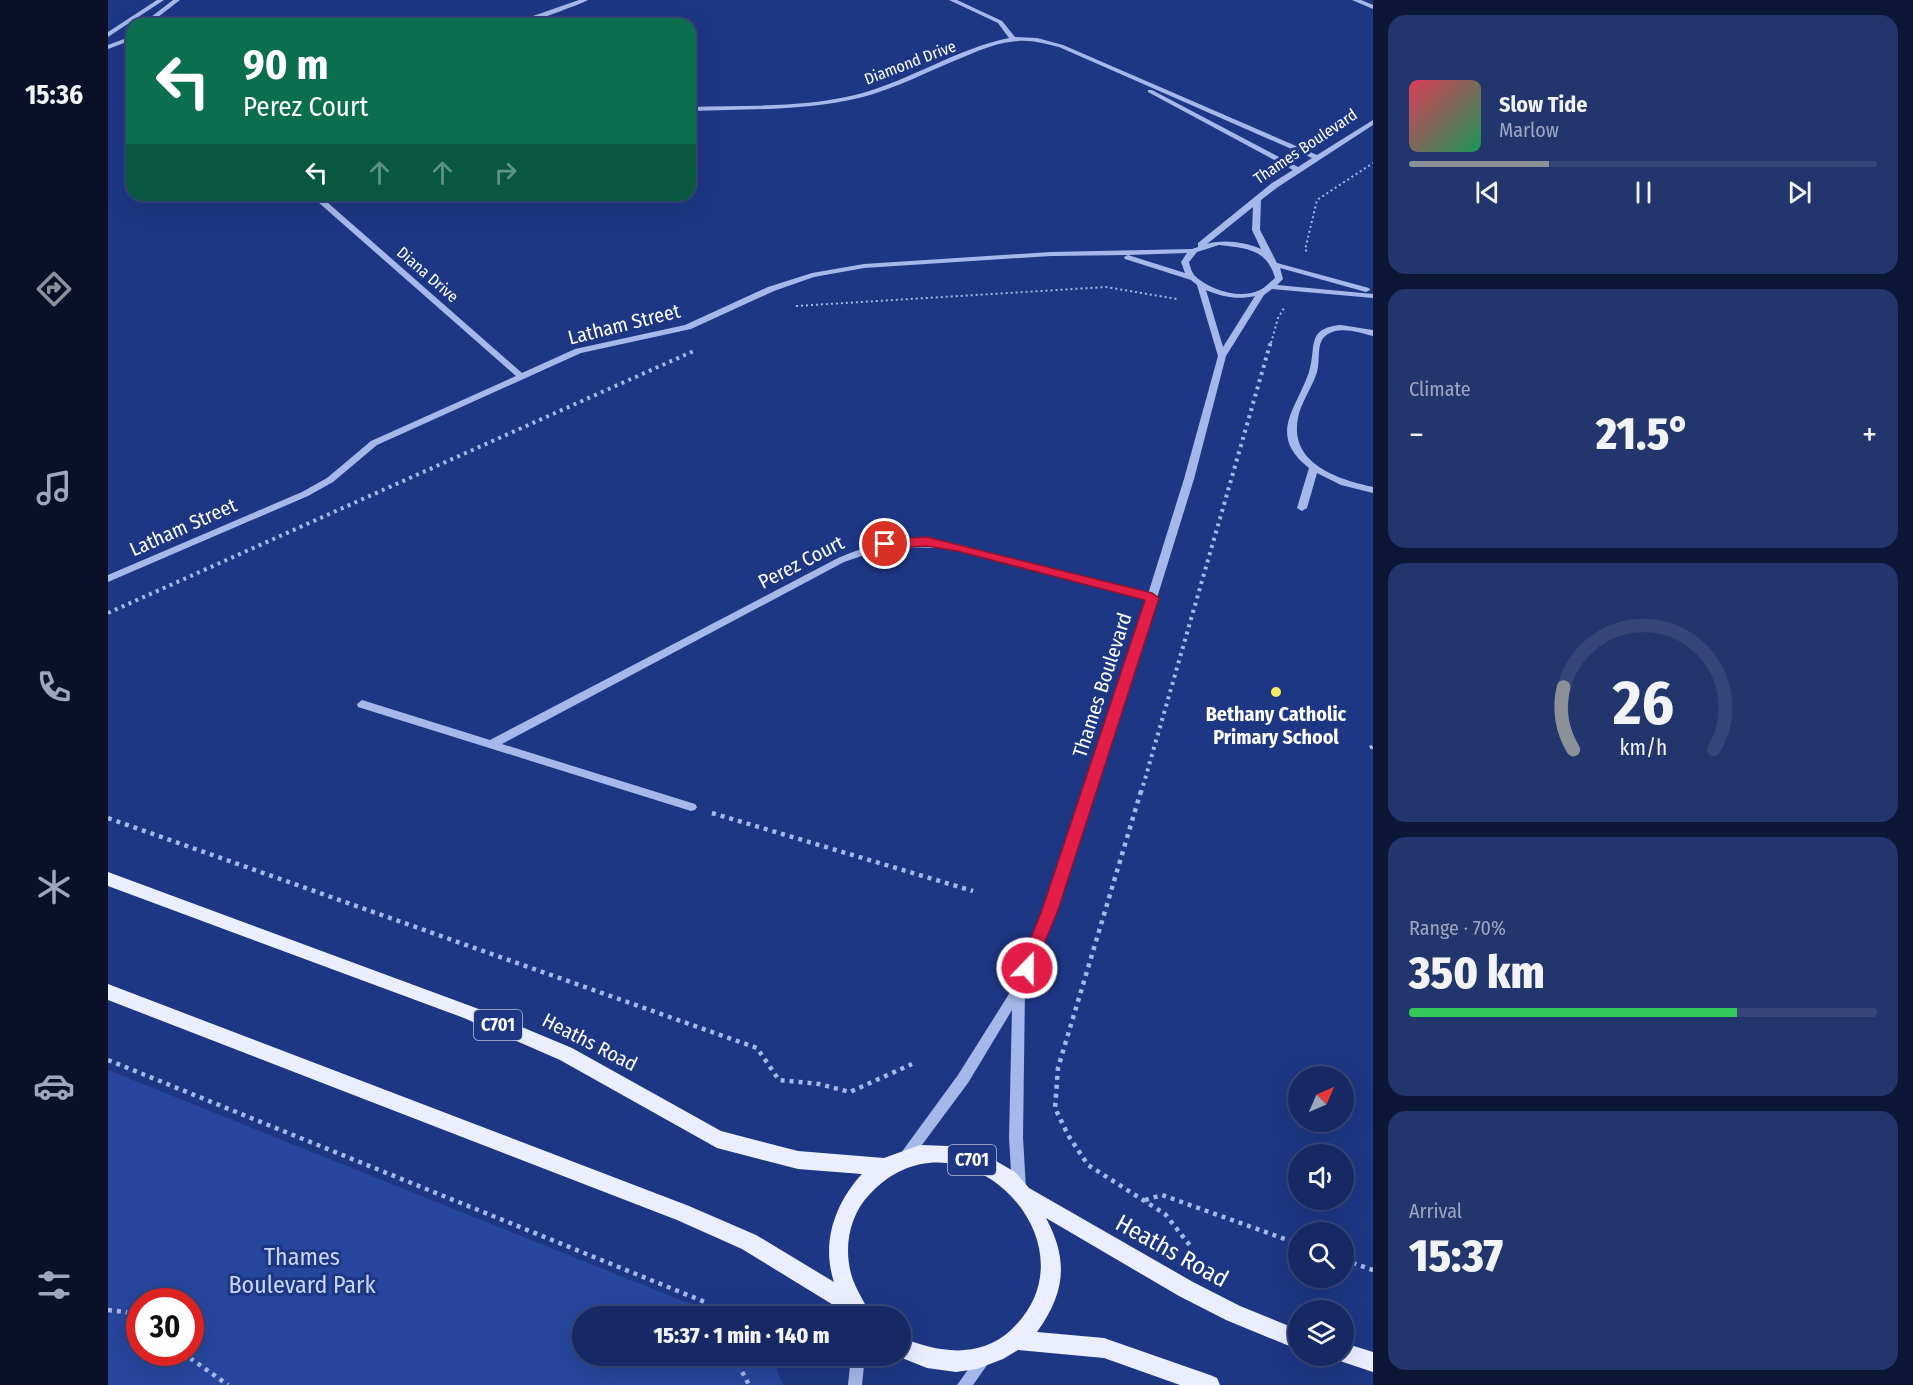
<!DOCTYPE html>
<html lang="en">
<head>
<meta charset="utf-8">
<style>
  :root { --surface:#162964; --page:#23356d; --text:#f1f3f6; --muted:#9ea6bf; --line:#354578; --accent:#8c9099 }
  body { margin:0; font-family:"Fira Sans Condensed",sans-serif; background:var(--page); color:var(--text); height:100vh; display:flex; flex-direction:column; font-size:22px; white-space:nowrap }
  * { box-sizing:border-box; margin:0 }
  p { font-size:20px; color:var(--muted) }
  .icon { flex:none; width:33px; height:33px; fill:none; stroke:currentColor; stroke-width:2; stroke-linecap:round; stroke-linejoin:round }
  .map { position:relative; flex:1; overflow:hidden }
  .sheet { display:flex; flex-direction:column; gap:15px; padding:15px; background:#0c1737; width:540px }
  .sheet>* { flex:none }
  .hud { position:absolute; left:18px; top:18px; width:570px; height:183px; border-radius:18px; box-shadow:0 6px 24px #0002,0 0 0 2px var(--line); background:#0b6e4f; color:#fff; overflow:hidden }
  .needle { width:39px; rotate:45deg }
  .tools { position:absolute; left:1180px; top:1066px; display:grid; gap:12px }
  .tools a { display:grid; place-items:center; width:66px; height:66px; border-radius:50%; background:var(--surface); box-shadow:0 6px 24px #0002,0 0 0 2px var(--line); font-size:30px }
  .speed { position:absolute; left:18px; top:1288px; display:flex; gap:12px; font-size:30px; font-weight:700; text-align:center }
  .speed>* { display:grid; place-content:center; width:78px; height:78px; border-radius:50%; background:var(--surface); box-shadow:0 6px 24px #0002,0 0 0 2px var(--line); line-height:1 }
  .speed .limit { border:9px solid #d22; background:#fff; color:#111 }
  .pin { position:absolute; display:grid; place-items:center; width:51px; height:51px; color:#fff; margin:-26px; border:3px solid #fff; border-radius:50%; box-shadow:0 2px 6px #0007 }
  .me { position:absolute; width:66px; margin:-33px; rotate:22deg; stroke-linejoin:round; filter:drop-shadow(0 0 4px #0008) }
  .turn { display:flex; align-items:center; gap:21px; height:126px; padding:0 18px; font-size:27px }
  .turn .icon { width:78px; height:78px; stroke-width:2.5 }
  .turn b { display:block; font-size:42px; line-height:51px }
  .lanes { display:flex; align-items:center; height:57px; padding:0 18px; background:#0003; justify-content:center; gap:30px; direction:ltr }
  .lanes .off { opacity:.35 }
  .big { font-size:45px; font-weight:800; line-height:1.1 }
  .sheet .card { flex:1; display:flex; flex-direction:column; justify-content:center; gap:9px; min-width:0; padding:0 21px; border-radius:18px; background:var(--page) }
  .sheet .dial { align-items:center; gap:0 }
  .dial svg { height:156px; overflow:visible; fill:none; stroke:var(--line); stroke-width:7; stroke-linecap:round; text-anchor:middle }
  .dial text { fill:var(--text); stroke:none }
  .song { display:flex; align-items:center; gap:18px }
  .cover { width:72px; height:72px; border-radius:9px; background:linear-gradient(135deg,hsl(350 70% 55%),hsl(150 70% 35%)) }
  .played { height:6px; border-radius:3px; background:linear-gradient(90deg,var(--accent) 30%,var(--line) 30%) }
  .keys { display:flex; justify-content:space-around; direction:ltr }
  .heat { display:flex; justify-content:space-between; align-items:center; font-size:33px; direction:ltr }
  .charge { height:9px; border-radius:4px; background:linear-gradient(90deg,#34c759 70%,var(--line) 0) }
  .trip { position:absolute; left:464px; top:1306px; width:339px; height:60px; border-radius:30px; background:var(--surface); box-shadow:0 6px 24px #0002,0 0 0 2px var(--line); font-weight:800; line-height:60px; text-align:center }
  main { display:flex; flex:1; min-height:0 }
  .tabs { display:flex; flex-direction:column; width:108px; justify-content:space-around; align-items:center; background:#091028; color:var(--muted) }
  .tabs .icon { width:42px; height:42px }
  .tabs .current { color:var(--accent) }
  .tabs b { font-size:27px; color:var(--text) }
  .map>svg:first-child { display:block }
  .green { fill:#27469d; fill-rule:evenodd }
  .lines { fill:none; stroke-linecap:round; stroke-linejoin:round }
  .path-far2 { stroke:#a6b8ea; stroke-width:2; stroke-dasharray:2 3; stroke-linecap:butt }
  .path-far1 { stroke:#a6b8ea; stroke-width:4; stroke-dasharray:3 4.5; stroke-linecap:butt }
  .path { stroke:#a6b8ea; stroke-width:4.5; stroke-dasharray:4 5; stroke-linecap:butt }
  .minor { fill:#a6b8ea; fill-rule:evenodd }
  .major { fill:#eaeefe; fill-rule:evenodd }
  .route { fill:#e11d48; stroke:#92132f; stroke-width:1.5 }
  .poi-dot { fill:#f9ea65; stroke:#1e3785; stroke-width:2 }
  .labels { text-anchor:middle; stroke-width:6; stroke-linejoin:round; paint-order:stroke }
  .far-street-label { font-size:16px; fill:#fff; stroke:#1e3785 }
  .shield { fill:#1e3785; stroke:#bcc3da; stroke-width:1.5 }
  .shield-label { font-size:18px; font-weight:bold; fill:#fff }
  .street-label { font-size:20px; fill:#fff; stroke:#1e3785 }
  .poi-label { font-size:20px; font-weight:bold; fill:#fff; stroke:#1e3785 }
  .near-street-label { font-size:24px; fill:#fff; stroke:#1e3785 }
  .near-park-label { font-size:24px; fill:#cad6f8; stroke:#1e3785 }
</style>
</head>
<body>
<main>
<nav class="tabs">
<b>15:36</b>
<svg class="icon current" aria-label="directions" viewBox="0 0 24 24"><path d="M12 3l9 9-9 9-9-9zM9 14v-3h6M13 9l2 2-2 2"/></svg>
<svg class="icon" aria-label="music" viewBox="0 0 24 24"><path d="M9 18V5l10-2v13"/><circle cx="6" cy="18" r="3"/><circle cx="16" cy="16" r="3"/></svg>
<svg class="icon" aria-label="phone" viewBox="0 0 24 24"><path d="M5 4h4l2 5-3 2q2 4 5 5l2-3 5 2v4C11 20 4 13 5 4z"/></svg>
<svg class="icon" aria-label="climate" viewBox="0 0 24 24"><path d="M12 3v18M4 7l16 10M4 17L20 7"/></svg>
<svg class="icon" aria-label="car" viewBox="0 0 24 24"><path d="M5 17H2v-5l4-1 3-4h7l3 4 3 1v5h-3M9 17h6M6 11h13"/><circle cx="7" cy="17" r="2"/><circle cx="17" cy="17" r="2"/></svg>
<svg class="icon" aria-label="filters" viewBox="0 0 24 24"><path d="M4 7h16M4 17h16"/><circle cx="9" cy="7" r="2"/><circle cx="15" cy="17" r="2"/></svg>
</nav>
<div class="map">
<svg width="1265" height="1385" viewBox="0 0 1265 1385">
  <rect width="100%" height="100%" fill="#1e3785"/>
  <path class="green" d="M0 1070 615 1317H474V1356H663L675 1385H0ZM32 1302H82V1353H32Z"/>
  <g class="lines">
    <g class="path-far2">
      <path d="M1199 251 1197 250 1209 200 1265 163"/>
      <path d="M688 306 998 287 1069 299"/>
      <path d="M1163 343 1170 318 1176 308"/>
    </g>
    <g class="path-far1">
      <path d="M0 613 588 350"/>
      <path d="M1262 748 1265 746"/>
      <path d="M1033 793 1163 341"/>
    </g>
    <g class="path">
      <path d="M1033 791 950 1068 947 1108 960 1135 980 1165 1057 1214 1084 1248"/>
      <path d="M604 813 865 891"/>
      <path d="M0 818 649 1048 671 1080 711 1084 742 1092 804 1064"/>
      <path d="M0 1060 597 1302 605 1317"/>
      <path d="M1037 1200 1054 1195 1191 1244"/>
      <path d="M1236 1260 1265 1270"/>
      <path d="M0 1310 18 1312 32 1322"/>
      <path d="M75 1353 120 1385"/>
      <path d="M626 1356 641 1385"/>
    </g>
    <g class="minor">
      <path d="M49 0H56L0 37V32Z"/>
      <path d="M65 0H72L41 24H34Z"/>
      <path d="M471 0H480C473 4 419 24 413 24L425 16Z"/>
      <path d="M841 0H849L894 21 907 37 929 38 955 45 1209 155 1265 120V125L1170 187 1153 200 1152 230 1169 263 1261 288 1262 290 1258 292 1172 268 1175 279 1169 285 1265 294V298L1164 289 1156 295 1118 356 1086 479 1049 598 948 910 917 988 915 1138 918 1188 916 1193 911 1194 906 1193 904 1188 901 1138 904 1010 860 1083 802 1161 797 1163 792 1161 790 1157 850 1075 906 986 936 910 1038 600 849 550 833 548 790 547 765 552 736 562 394 744 587 804 589 807 587 810 583 811 250 707 249 704 254 700 382 740 730 558C772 540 804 537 849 544L1040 594 1076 479 1110 356 1089 285 1083 280 1017 259 1016 257 1020 255 943 256 756 268 706 277 666 291 583 329 473 353 269 445 225 482 200 496 0 582V575L194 492 219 478 263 441 408 376 202 195H211L414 373 467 349 577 325 660 287 704 273 756 264 943 252 1084 249 1090 247V243L1164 183 1185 170 1040 92V90H1044L1190 167 1204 158 951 47C937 44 925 40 910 41 892 42 874 49 858 56 822 70 788 89 751 98 696 111 638 109 582 111V107C638 105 697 108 751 94 803 80 848 49 901 38L890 23ZM1145 207 1144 230 1153 249C1136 242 1117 239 1099 244ZM1111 245C1138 248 1159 249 1167 278 1162 282 1157 288 1152 290 1132 300 1101 290 1086 275 1083 271 1082 266 1081 262L1089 252ZM1079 253 1073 262 1077 273 1020 255ZM1098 290C1114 297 1130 300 1147 296L1115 347Z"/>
      <path d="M1244 0H1253L1265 5V9Z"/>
      <path d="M24 36V40L0 49V45Z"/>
      <path d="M1233 325 1265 330V336C1252 333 1233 326 1220 334 1207 341 1213 360 1209 372 1204 388 1193 402 1190 418 1181 464 1230 479 1265 487V493L1233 485 1209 473 1199 508 1194 511 1189 508 1201 468C1159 435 1188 410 1201 372 1209 348 1197 328 1233 325Z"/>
      <path d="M877 1351 882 1353 884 1358 865 1385H849L872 1353Z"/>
      <path d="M743 1356H757L754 1385H740Z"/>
    </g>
    <g class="major">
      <path d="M0 872 368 1008 464 1048 613 1131 690 1151 776 1158 812 1145 841 1146 888 1161 907 1172 921 1188 1085 1282 1132 1306 1191 1330V1350L1118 1320 1071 1296 938 1218C961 1261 957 1293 929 1332L996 1338 1102 1375 1109 1378 1112 1385H1072L996 1358 910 1350 895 1359 869 1369 848 1372 819 1368 789 1356H792V1337C829 1352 870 1360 903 1330 996 1243 850 1097 761 1195 740 1217 735 1252 745 1280 750 1293 758 1304 763 1317H742L740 1314 634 1249 569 1220 0 1000V984L581 1206 648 1235 726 1282C713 1243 727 1203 754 1174L690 1169 609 1148 452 1060 356 1018 0 886Z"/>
      <path d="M1236 1343 1265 1352V1372L1229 1360 1227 1356H1236Z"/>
    </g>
  </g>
  <path class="route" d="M819 537 1044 593 1051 598 950 910 926 968 924 973 919 975 913 973 911 968 934 910 1037 600 849 551 819 546 777 548 771 544 777 540Z"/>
  <circle class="poi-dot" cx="1168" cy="692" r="6"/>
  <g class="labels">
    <g class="far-street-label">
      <text transform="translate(802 62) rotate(-21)" y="6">Diamond Drive</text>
      <text transform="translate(1197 146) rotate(-34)" y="6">Thames Boulevard</text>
      <text transform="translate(320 274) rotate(41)" y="6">Diana Drive</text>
    </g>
    <g class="shield">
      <rect x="366" y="1010" width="48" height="30" rx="4.5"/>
      <rect x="840" y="1145" width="48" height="30" rx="4.5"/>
    </g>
    <g class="shield-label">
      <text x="390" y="1031">C701</text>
      <text x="864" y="1166">C701</text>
    </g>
    <g class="street-label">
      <text transform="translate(516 324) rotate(-14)" y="7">Latham Street</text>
      <text transform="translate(75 527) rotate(-24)" y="7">Latham Street</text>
      <text transform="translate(693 562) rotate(-27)" y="7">Perez Court</text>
      <text transform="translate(994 685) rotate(-72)" y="7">Thames Boulevard</text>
      <text transform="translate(482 1042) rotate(27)" y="7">Heaths Road</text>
    </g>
    <g class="poi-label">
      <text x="1168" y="721">Bethany Catholic<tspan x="1168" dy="23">Primary School</tspan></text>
    </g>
    <g class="near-street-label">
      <text transform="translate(1064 1251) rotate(29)" y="8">Heaths Road</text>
    </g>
    <g class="near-park-label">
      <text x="194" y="1265">Thames<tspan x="194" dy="28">Boulevard Park</tspan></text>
    </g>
  </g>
</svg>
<div class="tools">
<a><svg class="needle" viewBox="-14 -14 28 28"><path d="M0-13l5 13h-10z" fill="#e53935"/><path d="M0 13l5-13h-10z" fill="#9ea6bf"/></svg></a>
<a><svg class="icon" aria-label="sound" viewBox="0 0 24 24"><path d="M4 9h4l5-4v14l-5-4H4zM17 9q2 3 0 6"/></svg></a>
<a><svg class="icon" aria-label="search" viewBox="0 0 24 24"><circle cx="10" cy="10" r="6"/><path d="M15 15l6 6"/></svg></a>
<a><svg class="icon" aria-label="layers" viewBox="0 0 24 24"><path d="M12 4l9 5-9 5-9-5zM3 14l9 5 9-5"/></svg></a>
</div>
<div class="speed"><div class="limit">30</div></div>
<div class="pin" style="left:777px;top:544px;background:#d93025"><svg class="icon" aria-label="arrive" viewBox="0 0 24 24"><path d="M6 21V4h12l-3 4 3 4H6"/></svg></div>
<svg class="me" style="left:919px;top:968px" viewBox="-20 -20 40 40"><circle r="17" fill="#e11d48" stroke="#fff" stroke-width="3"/><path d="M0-11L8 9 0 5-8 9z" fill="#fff"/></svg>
<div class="trip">15:37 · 1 min · 140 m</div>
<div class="hud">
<div class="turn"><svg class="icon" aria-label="left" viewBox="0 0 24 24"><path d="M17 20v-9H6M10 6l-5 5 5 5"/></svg><div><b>90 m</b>Perez Court</div></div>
<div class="lanes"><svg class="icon" aria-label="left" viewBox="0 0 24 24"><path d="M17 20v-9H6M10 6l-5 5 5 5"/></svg><svg class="icon off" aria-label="ahead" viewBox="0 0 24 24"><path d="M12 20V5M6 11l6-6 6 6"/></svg><svg class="icon off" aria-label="ahead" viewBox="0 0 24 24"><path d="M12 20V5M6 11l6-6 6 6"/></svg><svg class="icon off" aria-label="right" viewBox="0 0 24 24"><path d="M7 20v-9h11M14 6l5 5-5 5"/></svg></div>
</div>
</div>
<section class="sheet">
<div class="card">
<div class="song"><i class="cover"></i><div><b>Slow Tide</b><p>Marlow</p></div></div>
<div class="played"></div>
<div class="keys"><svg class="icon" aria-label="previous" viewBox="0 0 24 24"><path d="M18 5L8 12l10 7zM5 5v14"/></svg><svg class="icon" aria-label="pause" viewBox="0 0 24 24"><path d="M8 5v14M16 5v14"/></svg><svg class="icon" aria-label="next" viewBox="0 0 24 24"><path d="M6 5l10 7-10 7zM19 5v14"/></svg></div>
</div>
<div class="card"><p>Climate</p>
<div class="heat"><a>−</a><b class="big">21.5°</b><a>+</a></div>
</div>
<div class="card dial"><svg viewBox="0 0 100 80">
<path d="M14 69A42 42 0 1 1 86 69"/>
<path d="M14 69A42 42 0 0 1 9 37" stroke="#8c9099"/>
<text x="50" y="56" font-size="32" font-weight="700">26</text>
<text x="50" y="72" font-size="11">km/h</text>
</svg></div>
<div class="card"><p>Range · 70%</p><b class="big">350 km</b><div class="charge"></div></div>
<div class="card"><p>Arrival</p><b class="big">15:37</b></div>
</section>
</main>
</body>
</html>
